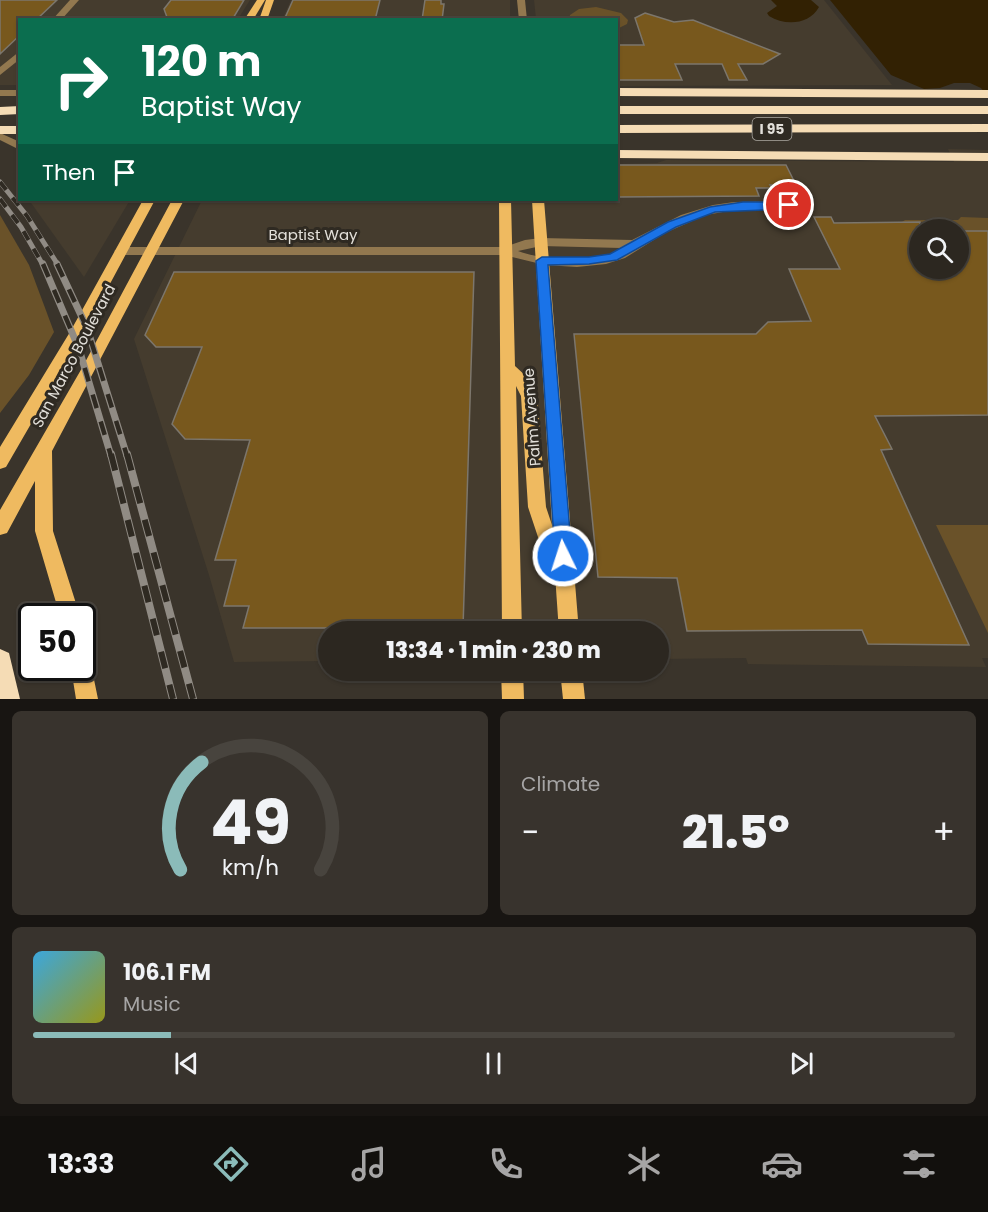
<!DOCTYPE html>
<html lang="en">
<head>
<meta charset="utf-8">
<style>
  :root { --surface:#2c2720; --page:#38332d; --text:#f1f3f6; --muted:#a6a5a5; --line:#48443e; --accent:#8bbbb9 }
  body { margin:0; font-family:Poppins,sans-serif; background:var(--page); color:var(--text); height:100vh; display:flex; flex-direction:column; font-size:22px; white-space:nowrap }
  * { box-sizing:border-box; margin:0 }
  p { font-size:20px; color:var(--muted) }
  .icon { flex:none; width:33px; height:33px; fill:none; stroke:currentColor; stroke-width:2; stroke-linecap:round; stroke-linejoin:round }
  .map { position:relative; height:699px; overflow:hidden }
  .details { display:flex; flex-direction:column; gap:12px; padding:12px; background:#181512; flex:1 }
  .details>* { flex:none }
  .hud { position:absolute; left:18px; top:18px; width:600px; height:183px; border-radius:0px; box-shadow:0 2px 4px #0004,0 0 0 2px var(--line); background:#0b6e4f; color:#fff; overflow:hidden }
  .controls { position:absolute; left:909px; top:219px; display:grid; gap:12px }
  .controls a { display:grid; place-items:center; width:60px; height:60px; border-radius:50%; background:var(--surface); box-shadow:0 2px 4px #0004,0 0 0 2px var(--line); font-size:30px }
  .speed { position:absolute; left:18px; top:603px; display:flex; gap:12px; font-size:30px; font-weight:700; text-align:center }
  .speed>* { display:grid; place-content:center; width:78px; height:78px; border-radius:50%; background:var(--surface); box-shadow:0 2px 4px #0004,0 0 0 2px var(--line); line-height:1 }
  .speed .limit { border:3px solid #111; border-radius:9px; background:#fff; color:#111 }
  .pin { position:absolute; display:grid; place-items:center; width:51px; height:51px; color:#fff; margin:-26px; border:3px solid #fff; border-radius:50%; box-shadow:0 2px 6px #0007 }
  .me { position:absolute; width:66px; margin:-33px; rotate:356deg; stroke-linejoin:round; filter:drop-shadow(0 0 4px #0008) }
  .turn { display:flex; align-items:center; gap:21px; height:126px; padding:0 24px; font-size:27px }
  .turn .icon { width:78px; height:78px; stroke-width:2.5 }
  .turn b { display:block; font-size:42px; line-height:51px }
  .then { display:flex; align-items:center; height:57px; padding:0 24px; background:#0003; gap:12px; font-size:22px }
  .big { font-size:45px; font-weight:800; line-height:1.1 }
  .details .tile { flex:1; display:flex; flex-direction:column; justify-content:center; gap:9px; min-width:0; padding:0 21px; border-radius:9px; background:var(--page) }
  .details .dial { align-items:center; gap:0 }
  .dial svg { height:156px; overflow:visible; fill:none; stroke:var(--line); stroke-width:7; stroke-linecap:round; text-anchor:middle }
  .dial text { fill:var(--text); stroke:none }
  .song { display:flex; align-items:center; gap:18px }
  .cover { width:72px; height:72px; border-radius:9px; background:linear-gradient(135deg,hsl(200 70% 55%),hsl(60 70% 35%)) }
  .played { height:6px; border-radius:3px; background:linear-gradient(90deg,var(--accent) 15%,var(--line) 15%) }
  .keys { display:flex; justify-content:space-around; direction:ltr }
  .heat { display:flex; justify-content:space-between; align-items:center; font-size:33px; direction:ltr }
  .details .tiles { flex:1; display:grid; gap:12px; grid-template-columns:1fr 1fr }
  .tile:last-child { grid-column:span 2 }
  .trip { position:absolute; left:318px; top:621px; width:351px; height:60px; border-radius:30px; background:var(--surface); box-shadow:0 2px 4px #0004,0 0 0 2px var(--line); font-weight:800; line-height:60px; text-align:center }
  .dock { display:flex; height:96px; justify-content:space-around; align-items:center; background:#12100d; color:var(--muted) }
  .dock .icon { width:42px; height:42px }
  .dock .active { color:var(--accent) }
  .dock b { font-size:27px; color:var(--text) }
  .map>svg:first-child { display:block }
  .built { fill:#453c2e; fill-rule:evenodd }
  .green { fill:#6a5229 }
  .water { fill:#322103 }
  .building { fill:#78581d; stroke:#7c766c; stroke-width:1.5 }
  .lines { fill:none; stroke-linecap:round; stroke-linejoin:round }
  .minor { fill:#92784f; fill-rule:evenodd }
  .major { fill:#efba60; fill-rule:evenodd }
  .highway { fill:#f5dcb5; fill-rule:evenodd }
  .rail-far2-casing { stroke:#908b84; stroke-width:5 }
  .rail-far1-casing { stroke:#908b84; stroke-width:7 }
  .rail-casing { stroke:#908b84; stroke-width:8 }
  .rail-far2 { stroke:#2f2a22; stroke-width:4; stroke-dasharray:10; stroke-linecap:butt }
  .rail-far1 { stroke:#2f2a22; stroke-width:4.5; stroke-dasharray:14; stroke-linecap:butt }
  .rail { stroke:#2f2a22; stroke-width:6; stroke-dasharray:17; stroke-linecap:butt }
  .route { fill:#1a73e8; stroke:#114b97; stroke-width:1.5 }
  .labels { text-anchor:middle; stroke-width:6; stroke-linejoin:round; paint-order:stroke }
  .shield { fill:#2f2a22; stroke:#ada9a3; stroke-width:1.5 }
  .shield-label { font-size:14px; font-weight:bold; fill:#e3e0da }
  .street-label { font-size:15px; fill:#e3e0da; stroke:#2f2a22 }
</style>
</head>
<body>
<div class="map">
<svg width="988" height="699" viewBox="0 0 988 699">
  <rect width="100%" height="100%" fill="#3a342b"/>
  <g class="built">
    <path d="M0 0H250L238 19 20 20 19 85H0Z"/>
    <path d="M291 0H510V19L282 20Z"/>
    <path d="M534 0H824L892 85 617 86 616 20 536 19Z"/>
    <path d="M948 149 988 150V658H982L986 667 748 664 746 658 659 659 658 632H328V661L234 662 209 575 134 339 202 200H616L617 164 657 163 666 160 954 162ZM920 230H958V268H920Z"/>
    <path d="M29 200H130L84 277Z"/>
  </g>
  <g class="green">
    <path d="M596 7 621 13 628 20 627 24 617 29 616 20 569 19 570 15 579 9Z"/>
    <path d="M0 215 29 265 54 332 29 375 0 413Z"/>
    <path d="M961 217 988 218V231H959L954 229 948 222H902L905 220H958Z"/>
    <path d="M936 525H988V633Z"/>
  </g>
  <g class="water">
    <path d="M771 0H811L819 7C809 25 785 26 769 16L767 13 777 6Z"/>
    <path d="M830 0H988V97L981 88 970 83H954L940 88 924 89 891 75Z"/>
  </g>
  <g class="building">
    <path d="M0 0H57L36 20H20V35L0 54Z"/>
    <path d="M171 0H244L232 20H168L164 9Z"/>
    <path d="M293 0H380L375 20H284Z"/>
    <path d="M425 0H441V4H444L442 20H422Z"/>
    <path d="M645 13 674 22 693 20 780 54 763 64H738L747 80H729L722 64H675L682 80H616V45H644L635 18Z"/>
    <path d="M616 165H786L796 185H770L772 188H756L759 196 616 197Z"/>
    <path d="M814 217H831L834 223 920 222V268H958V231H988V415L875 416 892 449 881 450 969 645 868 644 862 630 687 631 677 578 598 577 574 334H756L768 322 811 321 789 269H840Z"/>
    <path d="M174 272H474L463 628H243L249 606H224L236 560H215L250 440 185 439 172 424 202 347H156L145 335Z"/>
  </g>
  <g class="lines">
    <g class="minor">
      <path d="M70 0H79L61 20H52Z"/>
      <path d="M517 0H525L527 20H519Z"/>
      <path d="M20 51V59L0 75V67Z"/>
      <rect x="0" y="90" width="20" height="6"/>
      <path d="M0 133 20 142V150L0 140Z"/>
      <path d="M789 201 795 205 793 208 734 210 706 215 665 233 625 258 606 264 577 267 545 265 504 255H121L114 251 121 247H504L525 240 541 238 632 240 681 215 713 205 734 202ZM541 246 621 248C595 266 547 261 518 251Z"/>
    </g>
    <g class="major">
      <path d="M257 0H265L253 20H244Z"/>
      <path d="M266 0H274L267 20H259Z"/>
      <path d="M143 200H155L83 334 6 467 0 469V447L70 332Z"/>
      <path d="M172 200H184L52 451 53 531 80 616H60L35 531V481L7 533 0 535V510L82 368Z"/>
      <path d="M499 200H511L515 366 528 378 537 396 546 507 552 525 532 200H544L579 632H559L554 560 539 540 528 507 521 396 516 386 522 632H502Z"/>
      <path d="M82 658 90 660 98 699H76L71 668H82Z"/>
      <path d="M501 670H523L524 699H502Z"/>
      <path d="M560 670H582L585 699H563Z"/>
    </g>
    <g class="highway">
      <path d="M616 88 988 90V98L616 96Z"/>
      <path d="M20 106V114L0 115V107Z"/>
      <rect x="616" y="106" width="372" height="8"/>
      <path d="M988 124V132L616 133V125Z"/>
      <rect x="0" y="126" width="20" height="8"/>
      <path d="M616 150 988 153V161L616 158Z"/>
      <path d="M0 649 9 653 20 699H0Z"/>
    </g>
    <g class="rail-far2-casing">
      <g id="rail-far2">
        <path d="M0 182 27 216 58 265"/>
        <path d="M0 199 21 227 43 265"/>
      </g>
    </g>
    <g class="rail-far1-casing">
      <g id="rail-far1">
        <path d="M43 264 79 349 111 456"/>
        <path d="M57 264 87 328 127 456"/>
      </g>
    </g>
    <g class="rail-casing">
      <g id="rail">
        <path d="M111 454 173 699"/>
        <path d="M127 454 193 699"/>
      </g>
    </g>
    <use href="#rail-far2" class="rail-far2"/>
    <use href="#rail-far1" class="rail-far1"/>
    <use href="#rail" class="rail"/>
  </g>
  <path class="route" d="M743 202H789L794 205 789 209 715 212 676 227 617 260 589 264 548 265 572 556 569 562 563 564 557 562 555 556 536 261 542 257H589L610 254 668 222 710 207Z"/>
  <g class="labels">
    <rect class="shield" x="752.5" y="118" width="39" height="22" rx="4.5"/>
    <g class="shield-label">
      <text x="772" y="134">I 95</text>
    </g>
    <g class="street-label">
      <text x="313" y="240">Baptist Way</text>
      <text transform="translate(74 356) rotate(-62)" y="5">San Marco Boulevard</text>
      <text transform="translate(532 417) rotate(-94)" y="5">Palm Avenue</text>
    </g>
  </g>
</svg>
<div class="controls">
<a><svg class="icon" aria-label="search" viewBox="0 0 24 24"><circle cx="10" cy="10" r="6"/><path d="M15 15l6 6"/></svg></a>
</div>
<div class="speed"><div class="limit">50</div></div>
<div class="pin" style="left:789px;top:205px;background:#d93025"><svg class="icon" aria-label="arrive" viewBox="0 0 24 24"><path d="M6 21V4h12l-3 4 3 4H6"/></svg></div>
<svg class="me" style="left:563px;top:556px" viewBox="-20 -20 40 40"><circle r="17" fill="#1a73e8" stroke="#fff" stroke-width="3"/><path d="M0-11L8 9 0 5-8 9z" fill="#fff"/></svg>
<div class="trip">13:34 · 1 min · 230 m</div>
<div class="hud">
<div class="turn"><svg class="icon" aria-label="right" viewBox="0 0 24 24"><path d="M7 20v-9h11M14 6l5 5-5 5"/></svg><div><b>120 m</b>Baptist Way</div></div>
<div class="then">Then<svg class="icon" aria-label="arrive" viewBox="0 0 24 24"><path d="M6 21V4h12l-3 4 3 4H6"/></svg></div>
</div>
</div>
<section class="details">
<div class="tiles">
<div class="tile dial"><svg viewBox="0 0 100 80">
<path d="M14 69A42 42 0 1 1 86 69"/>
<path d="M14 69A42 42 0 0 1 25 14" stroke="#8bbbb9"/>
<text x="50" y="56" font-size="32" font-weight="700">49</text>
<text x="50" y="72" font-size="11">km/h</text>
</svg></div>
<div class="tile"><p>Climate</p>
<div class="heat"><a>−</a><b class="big">21.5°</b><a>+</a></div>
</div>
<div class="tile">
<div class="song"><i class="cover"></i><div><b>106.1 FM</b><p>Music</p></div></div>
<div class="played"></div>
<div class="keys"><svg class="icon" aria-label="previous" viewBox="0 0 24 24"><path d="M18 5L8 12l10 7zM5 5v14"/></svg><svg class="icon" aria-label="pause" viewBox="0 0 24 24"><path d="M8 5v14M16 5v14"/></svg><svg class="icon" aria-label="next" viewBox="0 0 24 24"><path d="M6 5l10 7-10 7zM19 5v14"/></svg></div>
</div>
</div>
</section>
<nav class="dock">
<b>13:33</b>
<svg class="icon active" aria-label="directions" viewBox="0 0 24 24"><path d="M12 3l9 9-9 9-9-9zM9 14v-3h6M13 9l2 2-2 2"/></svg>
<svg class="icon" aria-label="music" viewBox="0 0 24 24"><path d="M9 18V5l10-2v13"/><circle cx="6" cy="18" r="3"/><circle cx="16" cy="16" r="3"/></svg>
<svg class="icon" aria-label="phone" viewBox="0 0 24 24"><path d="M5 4h4l2 5-3 2q2 4 5 5l2-3 5 2v4C11 20 4 13 5 4z"/></svg>
<svg class="icon" aria-label="climate" viewBox="0 0 24 24"><path d="M12 3v18M4 7l16 10M4 17L20 7"/></svg>
<svg class="icon" aria-label="car" viewBox="0 0 24 24"><path d="M5 17H2v-5l4-1 3-4h7l3 4 3 1v5h-3M9 17h6M6 11h13"/><circle cx="7" cy="17" r="2"/><circle cx="17" cy="17" r="2"/></svg>
<svg class="icon" aria-label="filters" viewBox="0 0 24 24"><path d="M4 7h16M4 17h16"/><circle cx="9" cy="7" r="2"/><circle cx="15" cy="17" r="2"/></svg>
</nav>
</body>
</html>
